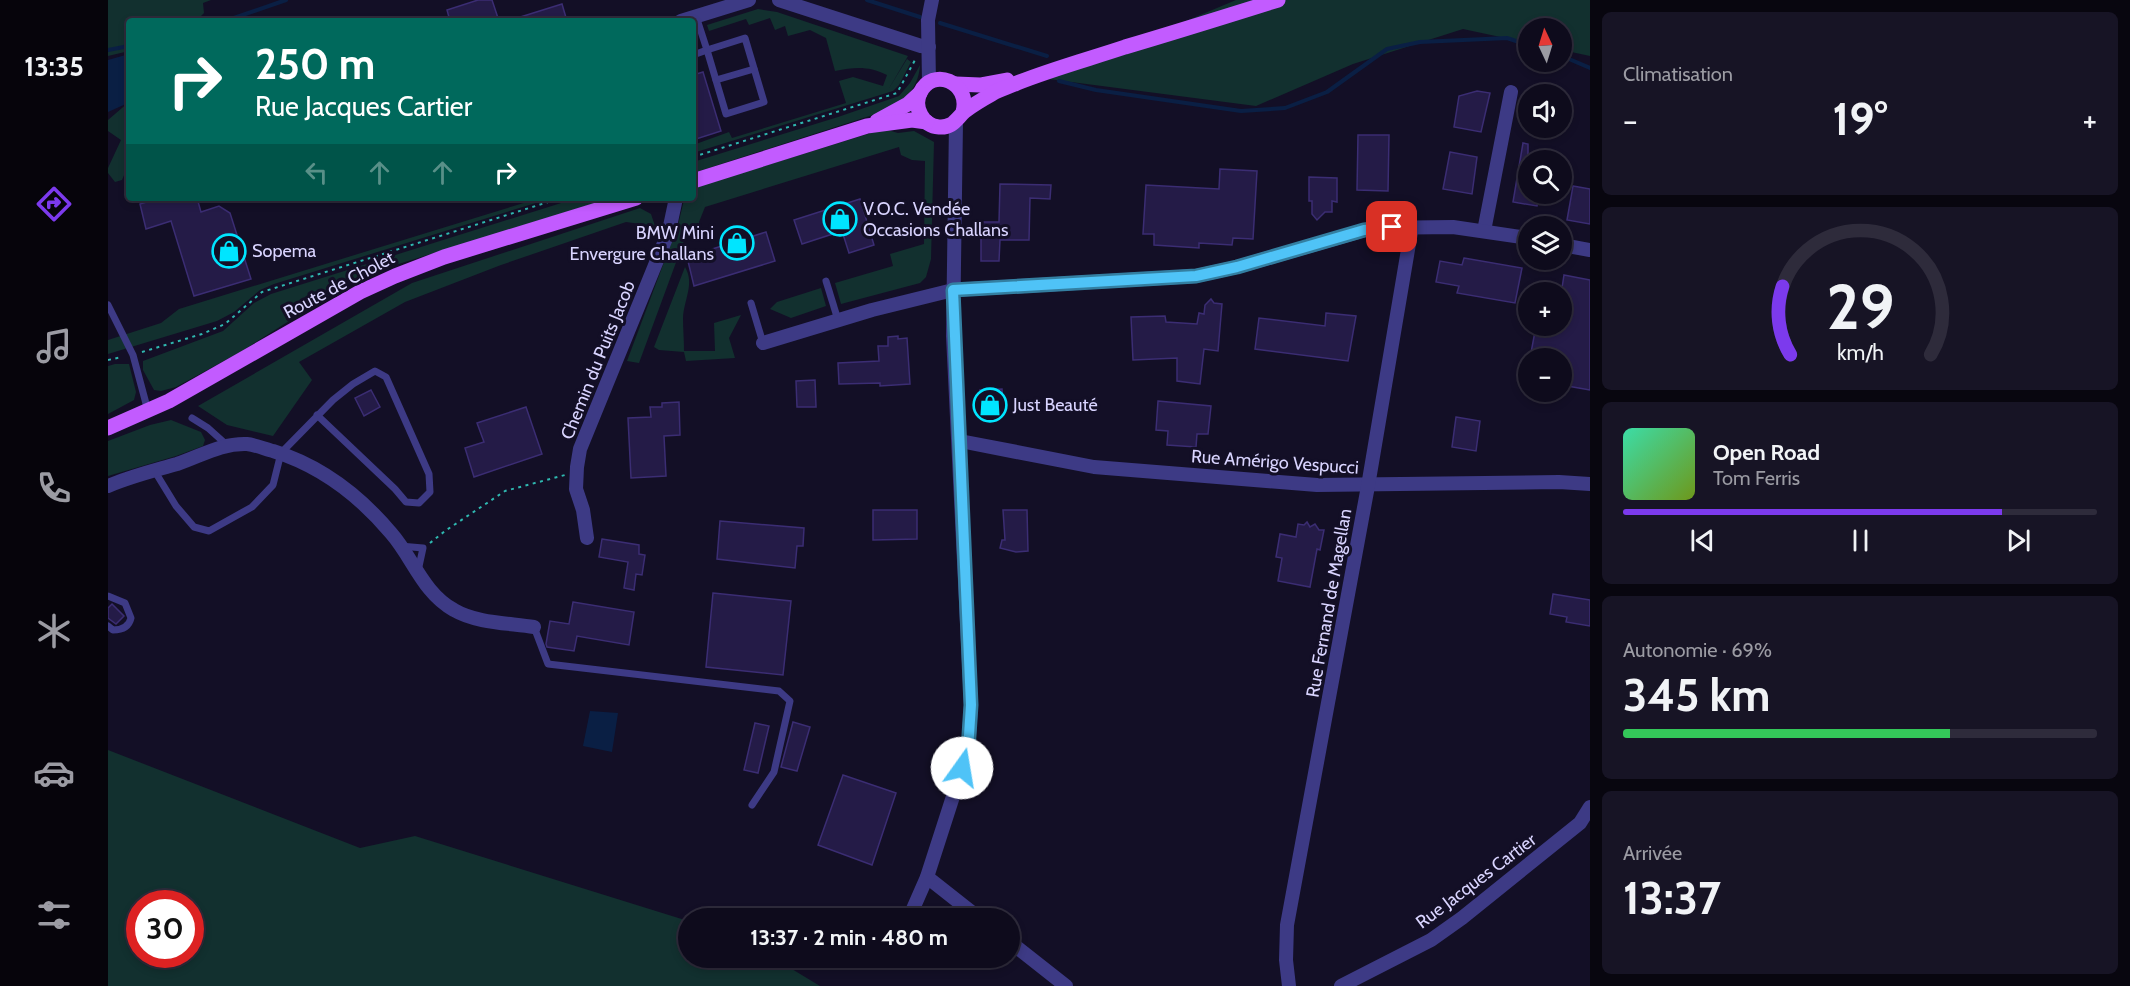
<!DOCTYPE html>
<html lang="fr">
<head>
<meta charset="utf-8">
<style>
  :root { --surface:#0e0b1c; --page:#171425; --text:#f1f3f6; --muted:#9b9ba3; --line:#2e2b3b; --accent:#7c3aed }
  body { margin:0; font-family:Cabin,sans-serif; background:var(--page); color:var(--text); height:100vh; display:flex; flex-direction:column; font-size:22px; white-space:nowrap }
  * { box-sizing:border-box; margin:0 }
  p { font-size:20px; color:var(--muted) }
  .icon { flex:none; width:33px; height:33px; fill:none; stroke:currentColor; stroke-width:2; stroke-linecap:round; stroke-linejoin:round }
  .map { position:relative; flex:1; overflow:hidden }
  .details { display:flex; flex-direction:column; gap:12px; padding:12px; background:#08060f; width:540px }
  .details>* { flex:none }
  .banner { position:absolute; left:18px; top:18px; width:570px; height:183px; border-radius:6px; box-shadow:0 3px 9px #0003,0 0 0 2px var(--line); background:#00695c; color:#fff; overflow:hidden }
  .needle { width:39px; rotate:356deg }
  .tools { position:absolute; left:1410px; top:18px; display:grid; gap:12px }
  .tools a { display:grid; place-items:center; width:54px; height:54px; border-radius:50%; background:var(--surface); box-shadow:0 3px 9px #0003,0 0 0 2px var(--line); font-size:30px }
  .speed { position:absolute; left:18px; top:890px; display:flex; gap:12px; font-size:30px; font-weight:700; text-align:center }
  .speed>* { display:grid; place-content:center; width:78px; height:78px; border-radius:50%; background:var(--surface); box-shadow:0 3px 9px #0003,0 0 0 2px var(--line); line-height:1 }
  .speed .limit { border:9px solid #d22; background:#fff; color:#111 }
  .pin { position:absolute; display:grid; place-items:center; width:51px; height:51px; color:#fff; margin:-26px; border-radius:12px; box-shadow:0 3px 9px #0006 }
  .me { position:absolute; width:66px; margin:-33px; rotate:13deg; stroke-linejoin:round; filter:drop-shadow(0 0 4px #0008) }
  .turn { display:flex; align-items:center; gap:21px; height:126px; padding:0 30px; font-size:27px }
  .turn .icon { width:78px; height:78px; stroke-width:2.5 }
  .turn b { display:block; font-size:42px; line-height:51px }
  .lanes { display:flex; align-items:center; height:57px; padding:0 30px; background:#0003; justify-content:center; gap:30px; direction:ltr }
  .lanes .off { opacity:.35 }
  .big { font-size:45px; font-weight:700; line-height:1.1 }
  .details .tile { flex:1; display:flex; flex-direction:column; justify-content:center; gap:9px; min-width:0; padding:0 21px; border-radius:9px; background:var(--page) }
  .details .dial { align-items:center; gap:0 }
  .dial svg { height:156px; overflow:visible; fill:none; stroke:var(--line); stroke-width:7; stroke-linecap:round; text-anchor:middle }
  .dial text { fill:var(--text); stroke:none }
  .song { display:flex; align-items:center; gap:18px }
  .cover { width:72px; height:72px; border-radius:9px; background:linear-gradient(135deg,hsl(160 70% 55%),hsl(80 70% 35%)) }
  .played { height:6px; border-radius:3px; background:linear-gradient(90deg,var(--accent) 80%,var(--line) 80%) }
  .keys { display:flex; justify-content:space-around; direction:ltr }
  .heat { display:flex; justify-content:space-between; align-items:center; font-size:33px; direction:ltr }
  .charge { height:9px; border-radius:4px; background:linear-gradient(90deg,#34c759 69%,var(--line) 0) }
  .trip { position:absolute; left:570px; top:908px; width:342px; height:60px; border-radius:30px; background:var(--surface); box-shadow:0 3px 9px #0003,0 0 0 2px var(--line); font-weight:700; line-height:60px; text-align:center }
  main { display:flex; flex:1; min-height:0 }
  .dock { display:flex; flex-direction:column; width:108px; justify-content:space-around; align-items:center; background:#06040b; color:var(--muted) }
  .dock .icon { width:42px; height:42px }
  .dock .on { color:var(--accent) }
  .dock b { font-size:27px; color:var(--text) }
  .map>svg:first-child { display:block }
  .green { fill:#12302f; fill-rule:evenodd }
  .water { fill:#0a1f44 }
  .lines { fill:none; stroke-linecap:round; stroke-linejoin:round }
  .stream { stroke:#0a1f44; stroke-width:4 }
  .building { fill:#241b47; stroke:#3b2d73; stroke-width:1.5 }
  .path { stroke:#2fb8b0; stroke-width:2; stroke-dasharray:3 4.5; stroke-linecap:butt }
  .lane { stroke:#3d3a85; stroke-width:7 }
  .street { stroke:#3d3a85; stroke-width:14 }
  .primary { stroke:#c25bff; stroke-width:15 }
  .route-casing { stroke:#337fa1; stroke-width:15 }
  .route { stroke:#4fc3f7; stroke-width:10 }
  .labels { text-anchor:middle; stroke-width:6; stroke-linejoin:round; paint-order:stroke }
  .poi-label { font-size:18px; fill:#d9d4ff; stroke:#130f26; text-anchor:start }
  .street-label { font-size:18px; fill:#d9d4ff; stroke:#130f26 }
</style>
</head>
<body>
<main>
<nav class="dock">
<b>13:35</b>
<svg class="icon on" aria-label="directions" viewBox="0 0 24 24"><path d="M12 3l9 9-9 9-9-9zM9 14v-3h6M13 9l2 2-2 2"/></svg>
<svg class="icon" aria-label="music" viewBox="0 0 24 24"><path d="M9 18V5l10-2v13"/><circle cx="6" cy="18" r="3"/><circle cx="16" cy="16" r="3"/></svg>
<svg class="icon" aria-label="phone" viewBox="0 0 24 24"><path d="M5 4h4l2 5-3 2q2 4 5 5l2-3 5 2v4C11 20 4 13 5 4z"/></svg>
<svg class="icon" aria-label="climate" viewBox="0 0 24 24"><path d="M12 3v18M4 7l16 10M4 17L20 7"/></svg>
<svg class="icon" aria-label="car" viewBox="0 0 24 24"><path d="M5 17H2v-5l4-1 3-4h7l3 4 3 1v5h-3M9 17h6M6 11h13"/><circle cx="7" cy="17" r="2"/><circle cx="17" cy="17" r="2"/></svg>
<svg class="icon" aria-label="filters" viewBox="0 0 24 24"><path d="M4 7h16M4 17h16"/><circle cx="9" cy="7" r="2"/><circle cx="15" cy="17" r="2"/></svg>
</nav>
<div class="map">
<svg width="1482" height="986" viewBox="0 0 1482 986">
  <rect width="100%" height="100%" fill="#130f26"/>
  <g class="green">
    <path d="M0 0H103L95 3 96 13 88 21H21V51L0 56Z"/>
    <path d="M1128 0H1482V56L1454 50V28H1420V43L1355 29 1245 64 1148 106 940 79Z"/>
    <path d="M650 9 669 12 800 56 780 90 799 59 803 62 791 85 785 91 585 153V145L621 132 624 138 738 103 731 81 745 77 775 86 779 75C760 66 748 67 727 71L718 38 702 30 680 36 677 26 667 30 662 18 641 25 638 19 601 31 599 25Z"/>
    <path d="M812 65C810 91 797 98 777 111L585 173V162L730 117 791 96 802 83Z"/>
    <path d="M21 102V163L14 180 7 182 0 173V168L13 140 0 131V120Z"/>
    <path d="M776 129 790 133 806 131 826 142 823 259 818 277 812 283 733 304 727 283 785 266 782 254 816 244 817 161 804 160 793 155 791 147 597 207 591 222 595 235 577 238 531 363 519 361 570 225 576 200 577 198H585V188Z"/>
    <path d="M432 198H444L166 284 152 290 126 312 109 321 0 354V340L53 323 71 309Z"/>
    <path d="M469 198H503L252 276 134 351 68 387 53 391 46 390 35 370V361L115 331 146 303 163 294Z"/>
    <path d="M532 208 543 214 547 226 518 222 393 265 297 302 191 362 204 380 165 436 119 425 90 406 304 283Z"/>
    <path d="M577 267C587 284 576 299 575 318 575 329 576 340 576 351H607L606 323 633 315 621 338 627 358 578 361 576 352 551 350 546 347Z"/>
    <path d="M713 288 718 306 683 318 662 309 669 302Z"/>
    <path d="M7 364H21L28 392 26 400 0 414V366Z"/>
    <path d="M63 420 93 432 97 440 95 446 68 456 0 476V441L42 425Z"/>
    <path d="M0 750 252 848 307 836 580 921V957H664L712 986H0ZM32 903H82V954H32Z"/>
  </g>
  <g class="water">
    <path d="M21 54 20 103 0 112V60Z"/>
    <path d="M482 711 510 713 504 752 475 746Z"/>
  </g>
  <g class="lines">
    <g class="stream">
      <path d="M759 0 812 17"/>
      <path d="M117 21 178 0"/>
      <path d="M832 23 939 56"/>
      <path d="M0 50 21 46"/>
      <path d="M1454 56 1482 68"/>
      <path d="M951 81 988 90 1133 111 1177 108 1219 92 1279 49 1312 42 1399 38 1420 45"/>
    </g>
  </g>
  <g class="building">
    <path d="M370 0H384L391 21H342L339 10Z"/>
    <path d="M454 4 459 21H407L406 19Z"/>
    <path d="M595 72 613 131 585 140V75Z"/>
    <path d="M1369 91 1382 93 1373 132 1346 127 1351 96Z"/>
    <path d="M1250 135H1281L1280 191 1249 190Z"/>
    <path d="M1415 143 1420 144V194H1432L1429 206 1405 202Z"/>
    <path d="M1342 152 1369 157 1364 194 1335 189Z"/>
    <path d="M1112 169 1149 171 1145 239 1125 238 1124 245 1091 243V248L1046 245V234H1035L1038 185 1111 189Z"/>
    <path d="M1201 177 1229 178V202L1224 201V212H1217L1209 220 1204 214V201H1201Z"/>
    <path d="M892 184 943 185 942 199 922 198 921 240H892L891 261H873V222H891Z"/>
    <path d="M1465 186 1482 189V224L1459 220Z"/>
    <path d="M52 198H89L93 212 111 206 122 213 143 279 86 296 63 221 38 229 32 204Z"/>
    <path d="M752 199 766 245 741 253 734 231 694 244 686 220Z"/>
    <path d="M658 232 667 261 586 286 579 257Z"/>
    <path d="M1356 258 1414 268 1407 303 1349 293 1351 286 1328 282 1332 261 1354 265Z"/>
    <path d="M1456 275 1482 280V390L1454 385V358H1422L1428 326H1454V288Z"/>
    <path d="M1103 299 1106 303 1114 304 1110 351 1096 349 1092 384 1069 381V358L1025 360 1023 317 1057 316 1058 322 1089 324 1091 313 1096 314 1097 305Z"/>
    <path d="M1218 313 1248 316 1240 361 1147 349 1151 318 1217 326Z"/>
    <path d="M790 336V339L799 338 802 384 772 386V383L731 384 730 363 771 361 770 346H780V337Z"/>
    <path d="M707 380 708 407H689L688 381Z"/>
    <path d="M894 389 895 410 873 411 872 390Z"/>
    <path d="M263 390 272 407 256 416 247 398Z"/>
    <path d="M1050 401 1103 406 1100 434H1089L1088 447 1059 445 1060 431 1048 430Z"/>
    <path d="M571 402 572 435 556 436 558 476 523 478 520 418 543 417 542 407H554V403Z"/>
    <path d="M418 407 434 454 366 477 357 448 376 442 369 423Z"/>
    <path d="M1348 417 1372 421 1368 451 1344 447Z"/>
    <path d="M765 510H809V539L765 540Z"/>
    <path d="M895 510H919L920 551 908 552 892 548 894 540H897Z"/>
    <path d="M612 521 696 528 695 546H689L687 568 609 559Z"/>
    <path d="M1199 522 1202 527 1207 524 1211 530H1216L1212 550 1209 549 1202 587 1170 581 1174 558 1168 557 1172 534 1188 537 1190 524 1196 525Z"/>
    <path d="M494 539 531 545V554L537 555 534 575 528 574 526 590 516 588 520 562 491 557Z"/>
    <path d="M605 593 683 601 675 675 598 667Z"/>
    <path d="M1445 594 1482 600V626L1458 622 1459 617 1442 614Z"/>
    <path d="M465 602 526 612 521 645 469 636 466 651 439 647 438 644 442 621 461 624Z"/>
    <path d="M4 604 16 616 8 624 0 618V608Z"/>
    <path d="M685 722 702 727 689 771 673 767Z"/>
    <path d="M647 723 661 726 650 773 636 770Z"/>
    <path d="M735 775 788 793 764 865 710 845Z"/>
  </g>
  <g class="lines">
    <g class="path">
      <path d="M585 157 789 93 807 60"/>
      <path d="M34 352 94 334 117 324 154 292 453 198"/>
      <path d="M0 360 14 357"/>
      <path d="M322 543 337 531 397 491 457 475"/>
    </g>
    <g class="lane">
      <path d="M585 55 599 50 618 114 656 102 637 38 599 50 588 16"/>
      <path d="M608 80 646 69"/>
      <path d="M718 281 730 320"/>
      <path d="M643 303 655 343"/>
      <path d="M0 305 25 355 40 411"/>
      <path d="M84 418 100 428 120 446"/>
      <path d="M46 470 68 506 86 527 101 531 144 507 165 485 173 453 225 400 245 384 267 371 278 377 321 474 322 492 311 503 298 502 287 489 209 415"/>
      <path d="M292 546 315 548 310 571"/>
      <path d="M0 596 17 603 23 618C21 627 14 630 5 630L0 626"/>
      <path d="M426 627 440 664 671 691 682 701 666 772 644 805"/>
    </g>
    <g class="street">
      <path d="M671 0 813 46 821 47"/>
      <path d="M573 21 641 0"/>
      <path d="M821 83 820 20 824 0"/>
      <path d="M1376 231 1403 92"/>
      <path d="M1454 245 1482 250"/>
      <path d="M655 343 764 310 845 290 1088 276 1129 267 1264 228 1345 227 1420 238"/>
      <path d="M852 441 986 467 1209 485 1451 482 1482 484"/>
      <path d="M0 486C24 476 45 471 69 464 93 456 113 443 139 444 148 445 157 449 165 451 214 466 251 495 283 533 305 558 315 593 346 610 368 623 400 623 426 627"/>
      <path d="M479 538 475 510 468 489 469 467 472 449 561 231 568 198"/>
      <path d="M819 877 871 918"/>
      <path d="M801 918 819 877 860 750 863 705 845 336 848 122"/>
      <path d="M902 942 958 986"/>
      <path d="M1181 986 1178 960 1179 925 1260 486 1304 226"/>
      <path d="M1233 986 1323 940 1354 918 1472 823 1482 807"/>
    </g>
    <g class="primary">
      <path d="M848 84 872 85 899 80"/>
      <path d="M855 112C863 82 824 66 812 93 805 107 815 126 831 127 845 128 848 119 857 111 865 105 875 99 884 94 891 89 901 87 909 83 944 69 981 59 1017 47 1068 32 1119 16 1170 0"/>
      <path d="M769 121 800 104 812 93"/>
      <path d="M585 181 759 126 804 120 819 122"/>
      <path d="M0 428 61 401 252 292 287 276 336 257 528 198"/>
    </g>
  </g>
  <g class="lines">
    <g class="route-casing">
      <path id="route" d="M854 768 860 750 863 705 845 290 1088 276 1129 267 1256 230 1284 227"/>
    </g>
    <use href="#route" class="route"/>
  </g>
  <defs>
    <g id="shop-ring" transform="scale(1.725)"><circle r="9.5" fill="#130f26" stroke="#00e5ff" stroke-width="1.5"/><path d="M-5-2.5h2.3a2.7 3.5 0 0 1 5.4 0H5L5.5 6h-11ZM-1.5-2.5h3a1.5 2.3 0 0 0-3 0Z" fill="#00e5ff"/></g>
  </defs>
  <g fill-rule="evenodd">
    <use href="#shop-ring" x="732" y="219"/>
    <use href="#shop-ring" x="629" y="243"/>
    <use href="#shop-ring" x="121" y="251"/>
    <use href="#shop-ring" x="882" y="405"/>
  </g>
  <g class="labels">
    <g class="poi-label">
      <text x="755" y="215">V.O.C. Vendée<tspan x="755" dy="21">Occasions Challans</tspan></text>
      <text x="606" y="239" text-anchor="end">BMW Mini<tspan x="606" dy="21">Envergure Challans</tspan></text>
      <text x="144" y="257">Sopema</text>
      <text x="905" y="411">Just Beauté</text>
    </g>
    <g class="street-label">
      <text transform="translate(231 285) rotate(-28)" y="6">Route de Cholet</text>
      <text transform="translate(490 360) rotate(-68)" y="6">Chemin du Puits Jacob</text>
      <text transform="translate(1167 462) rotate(4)" y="6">Rue Amérigo Vespucci</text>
      <text transform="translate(1221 603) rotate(-80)" y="6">Rue Fernand de Magellan</text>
      <text transform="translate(1368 881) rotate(-37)" y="6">Rue Jacques Cartier</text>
    </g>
  </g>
</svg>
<div class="tools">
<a><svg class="needle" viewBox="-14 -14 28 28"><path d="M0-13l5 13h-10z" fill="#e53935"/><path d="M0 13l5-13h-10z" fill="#9b9ba3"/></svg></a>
<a><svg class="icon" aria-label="sound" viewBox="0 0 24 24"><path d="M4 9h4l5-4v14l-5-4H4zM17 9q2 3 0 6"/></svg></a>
<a><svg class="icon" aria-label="search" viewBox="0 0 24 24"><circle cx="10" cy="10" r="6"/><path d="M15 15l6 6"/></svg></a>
<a><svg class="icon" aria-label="layers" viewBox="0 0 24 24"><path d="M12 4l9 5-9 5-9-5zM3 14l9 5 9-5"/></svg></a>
<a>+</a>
<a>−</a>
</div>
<div class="speed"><div class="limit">30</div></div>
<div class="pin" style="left:1284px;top:227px;background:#d93025"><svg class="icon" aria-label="arrive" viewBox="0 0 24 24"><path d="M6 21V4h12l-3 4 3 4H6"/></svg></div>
<svg class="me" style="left:854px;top:768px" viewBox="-20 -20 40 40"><circle r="19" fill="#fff"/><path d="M0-13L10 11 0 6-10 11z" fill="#4fc3f7"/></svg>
<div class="trip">13:37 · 2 min · 480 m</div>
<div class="banner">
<div class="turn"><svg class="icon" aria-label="right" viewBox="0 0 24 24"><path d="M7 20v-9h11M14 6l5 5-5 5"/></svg><div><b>250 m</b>Rue Jacques Cartier</div></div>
<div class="lanes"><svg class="icon off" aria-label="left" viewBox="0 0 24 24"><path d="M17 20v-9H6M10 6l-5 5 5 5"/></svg><svg class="icon off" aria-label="ahead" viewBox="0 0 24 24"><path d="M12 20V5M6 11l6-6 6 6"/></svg><svg class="icon off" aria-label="ahead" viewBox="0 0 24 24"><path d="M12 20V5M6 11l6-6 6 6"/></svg><svg class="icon" aria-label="right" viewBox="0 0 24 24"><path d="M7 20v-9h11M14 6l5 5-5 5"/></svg></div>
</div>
</div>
<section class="details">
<div class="tile"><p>Climatisation</p>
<div class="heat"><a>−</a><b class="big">19°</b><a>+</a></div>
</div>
<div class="tile dial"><svg viewBox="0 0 100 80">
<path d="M14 69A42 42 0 1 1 86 69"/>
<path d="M14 69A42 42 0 0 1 10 34" stroke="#7c3aed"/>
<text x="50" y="56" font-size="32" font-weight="700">29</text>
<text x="50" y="72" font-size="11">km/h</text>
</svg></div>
<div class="tile">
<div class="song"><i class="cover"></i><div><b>Open Road</b><p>Tom Ferris</p></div></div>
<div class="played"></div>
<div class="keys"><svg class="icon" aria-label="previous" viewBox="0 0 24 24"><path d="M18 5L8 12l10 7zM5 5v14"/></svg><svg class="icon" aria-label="pause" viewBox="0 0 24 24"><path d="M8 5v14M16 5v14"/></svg><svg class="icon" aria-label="next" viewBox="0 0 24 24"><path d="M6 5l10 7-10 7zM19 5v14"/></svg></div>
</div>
<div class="tile"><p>Autonomie · 69%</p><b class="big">345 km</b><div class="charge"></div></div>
<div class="tile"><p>Arrivée</p><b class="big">13:37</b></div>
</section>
</main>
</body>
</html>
